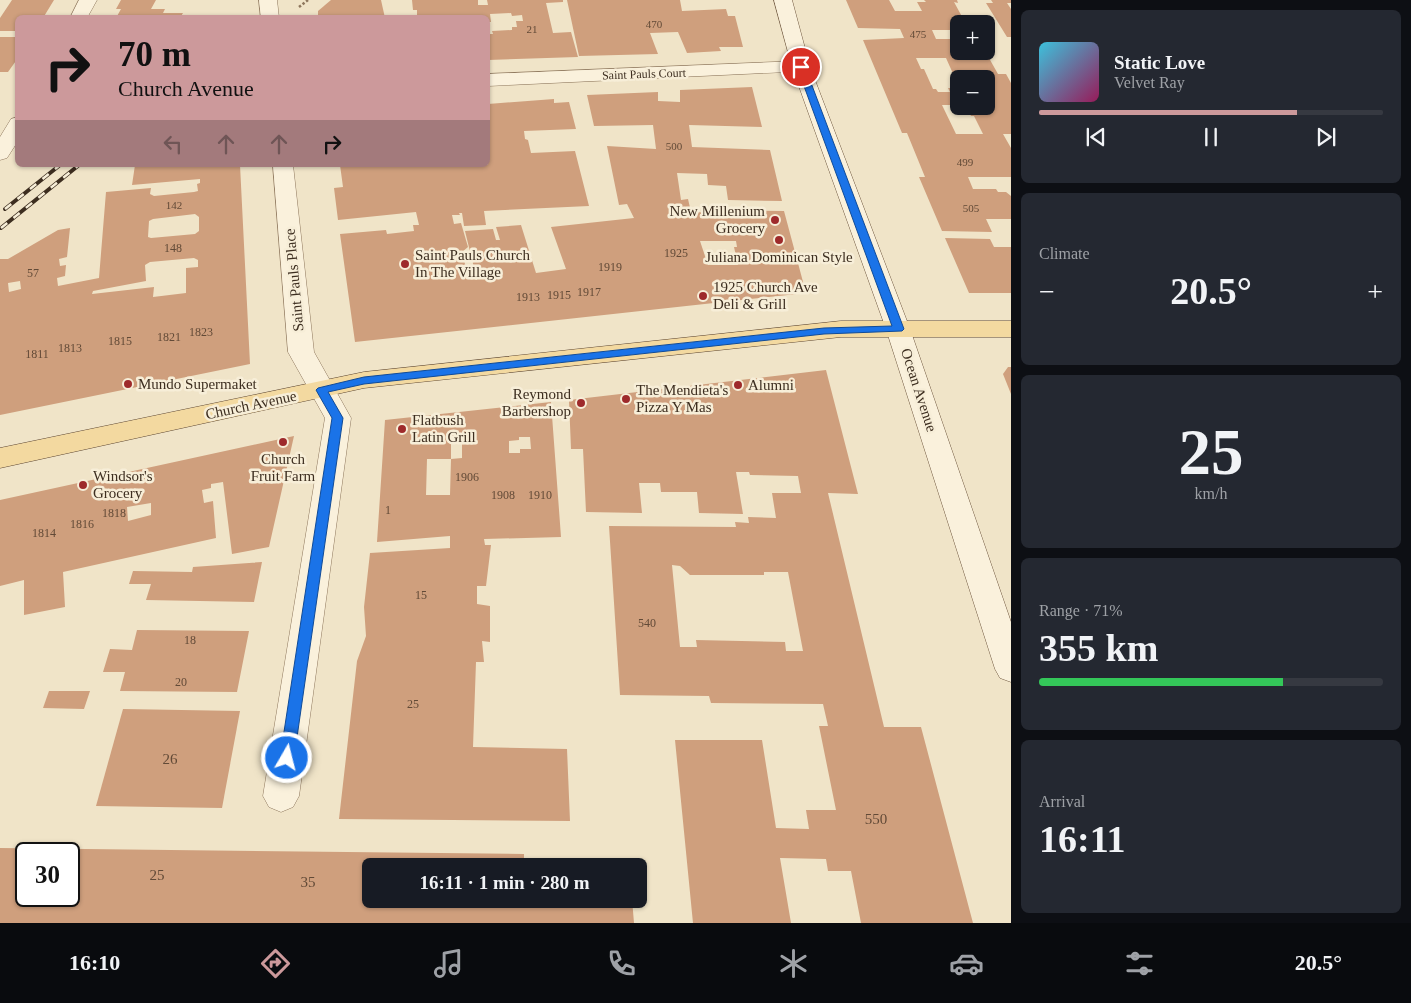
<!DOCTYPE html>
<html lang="en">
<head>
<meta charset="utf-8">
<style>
  :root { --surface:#171b24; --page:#242831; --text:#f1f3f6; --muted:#9ea1a6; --line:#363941; --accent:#cc999b }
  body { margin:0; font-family:Georgia,serif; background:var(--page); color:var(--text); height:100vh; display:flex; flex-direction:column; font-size:19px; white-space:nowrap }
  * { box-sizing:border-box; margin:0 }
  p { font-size:16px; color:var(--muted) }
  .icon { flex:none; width:28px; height:28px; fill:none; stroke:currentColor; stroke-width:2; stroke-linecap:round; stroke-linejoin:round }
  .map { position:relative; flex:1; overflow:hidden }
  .sheet { display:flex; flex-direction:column; gap:10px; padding:10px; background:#0d0f14; width:400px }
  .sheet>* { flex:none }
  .hud { position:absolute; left:15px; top:15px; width:475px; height:152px; border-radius:8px; box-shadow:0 1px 4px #0004; background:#cc999b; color:#111; overflow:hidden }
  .fabs { position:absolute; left:950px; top:15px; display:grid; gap:10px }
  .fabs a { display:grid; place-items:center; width:45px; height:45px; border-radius:8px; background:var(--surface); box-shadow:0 1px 4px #0004; font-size:25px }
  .speed { position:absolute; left:15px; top:842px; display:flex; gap:10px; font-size:25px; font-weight:700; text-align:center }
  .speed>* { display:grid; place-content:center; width:65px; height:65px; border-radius:50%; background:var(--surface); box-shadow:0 1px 4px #0004; line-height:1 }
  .speed .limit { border:2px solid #111; border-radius:8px; background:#fff; color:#111 }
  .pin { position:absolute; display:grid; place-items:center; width:42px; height:42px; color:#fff; margin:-21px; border:2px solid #fff; border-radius:50%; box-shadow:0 1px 5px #0007 }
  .me { position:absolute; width:55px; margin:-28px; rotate:8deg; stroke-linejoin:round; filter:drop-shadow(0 0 4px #0008) }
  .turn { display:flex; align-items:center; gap:18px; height:105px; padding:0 20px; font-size:22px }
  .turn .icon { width:65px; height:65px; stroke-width:2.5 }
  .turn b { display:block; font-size:35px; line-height:42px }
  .lanes { display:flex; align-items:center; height:48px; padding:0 20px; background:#0003; justify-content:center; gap:25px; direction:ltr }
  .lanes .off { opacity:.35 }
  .big { font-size:38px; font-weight:700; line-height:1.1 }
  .sheet .widget { flex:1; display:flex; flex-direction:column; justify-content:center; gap:8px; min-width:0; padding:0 18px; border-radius:8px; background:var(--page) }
  .sheet .dial { align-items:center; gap:0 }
  .dial b { font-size:65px; line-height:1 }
  .song { display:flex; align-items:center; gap:15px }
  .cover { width:60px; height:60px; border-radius:8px; background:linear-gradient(135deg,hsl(190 70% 55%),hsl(330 70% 35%)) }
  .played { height:5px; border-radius:2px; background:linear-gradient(90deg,var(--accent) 75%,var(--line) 75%) }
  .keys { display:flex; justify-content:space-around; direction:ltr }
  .heat { display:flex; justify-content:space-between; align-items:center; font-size:28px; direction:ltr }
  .charge { height:8px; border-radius:4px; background:linear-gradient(90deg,#34c759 71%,var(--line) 0) }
  .trip { position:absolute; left:362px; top:858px; width:285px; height:50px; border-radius:8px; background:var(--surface); box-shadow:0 1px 4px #0004; font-weight:700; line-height:50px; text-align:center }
  .dock { display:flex; height:80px; justify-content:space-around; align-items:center; background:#090b0e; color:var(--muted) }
  .dock .icon { width:35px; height:35px }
  .dock .on { color:var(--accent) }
  .dock b { font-size:22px; color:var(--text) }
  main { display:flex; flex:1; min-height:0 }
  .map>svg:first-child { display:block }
  .building { fill:#cf9f7d; fill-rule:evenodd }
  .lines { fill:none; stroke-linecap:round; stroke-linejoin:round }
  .minor-casing { stroke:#8d765c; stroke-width:1 }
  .secondary-casing { stroke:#6f573f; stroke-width:1 }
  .primary-casing { stroke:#5b4430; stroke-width:1 }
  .path { stroke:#8d765c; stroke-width:2.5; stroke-dasharray:2.5 2; stroke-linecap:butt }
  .minor { fill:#faf1dc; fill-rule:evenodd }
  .secondary { fill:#faf1dc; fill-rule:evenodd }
  .primary { fill:#f3d9a0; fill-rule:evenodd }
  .rail-casing { stroke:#3d2e20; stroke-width:4 }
  .rail { stroke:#f7eed8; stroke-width:2.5; stroke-dasharray:8; stroke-linecap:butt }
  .route { fill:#1a73e8; stroke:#114b97 }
  .poi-dot { fill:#9e2a2b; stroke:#f7eed8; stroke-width:2 }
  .labels { text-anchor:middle; stroke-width:5; stroke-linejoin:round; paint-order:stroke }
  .far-number-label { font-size:11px; fill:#624a37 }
  .far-street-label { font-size:12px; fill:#3d2e20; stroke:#f7eed8 }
  .number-label { font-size:12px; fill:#624a37 }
  .poi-label { font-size:15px; fill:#3d2e20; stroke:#f7eed8; text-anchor:start }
  .street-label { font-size:15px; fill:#3d2e20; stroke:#f7eed8 }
  .near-number-label { font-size:15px; fill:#624a37 }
</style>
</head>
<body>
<main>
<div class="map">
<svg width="1011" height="923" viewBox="0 0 1011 923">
  <rect width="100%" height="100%" fill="#f0e4c8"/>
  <g class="building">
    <path d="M12 0H54L43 18H18V31H0V18Z"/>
    <path d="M121 0H156L151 9H165L163 13H183L180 18H116L121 9H116Z"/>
    <path d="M331 0H381L385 18H318V11Z"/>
    <path d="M412 0H478V5H488L487 0H563V2L546 3 553 33 571 32 578 57 488 60V34H493L492 31 512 30V27H517L516 21H523L522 15 512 16 511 13 490 14 491 22H488V18H410V16H417V10H413Z"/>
    <path d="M567 0H680L682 11 726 9 728 16H735L743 47H719L721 51 687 53 678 32 650 33 658 54 579 56Z"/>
    <path d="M846 0H889L895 11H922L917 2H926L924 0H957L958 3 954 2 966 24H959V30H932L936 39H959V51H985L998 74H1006L1011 83V134H1003L1011 148V177H968L973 189H996L998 192H1006L1011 196V219H986L992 232 942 231 919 177H925L907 133H902L863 40 904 38 900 29 858 28ZM916 58H946L959 87V79H986V106H966L971 116H974L983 134H956L942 105H959V88H948L950 92H938L936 89H933L924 69H921Z"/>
    <path d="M991 0H1011V3H1007L1011 9V37H1007L986 3H993Z"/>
    <path d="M0 37H18V58L8 72H0Z"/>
    <path d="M752 87 762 127 689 125 692 147 770 150 782 201 728 200 726 186 708 185 707 174 677 173 681 200 688 199 691 212 719 213V210L784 211 806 293 355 342 340 234 386 230 387 234 414 231 413 225H419L416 212 338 220 334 188 343 187 340 165H488V104L554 99V103L569 102 576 129 524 131 525 139 528 140 531 153 575 151 589 206 484 211 486 225 464 226 462 213H459L460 215H452L454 224 461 223 468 247 462 252 468 276 477 280 465 231 493 229 496 240H500L496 227 521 225 536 273 566 269 551 227 634 218 627 204 619 205 607 146 656 149 653 125 594 126 587 95 658 92V101L680 102V90ZM700 241H736L737 247H734L738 265H708Z"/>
    <path d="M135 165H240L250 364 0 415V259H8L58 230 70 228 67 257 59 259 60 266 66 265 65 276 57 278 58 286 99 278 106 192 151 188 150 194 154 196 194 192 198 191 197 184 200 183V179L132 185ZM195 214 199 217V231L195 234 151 238 148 237 149 221 153 219ZM194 258 198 260V267L186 268V293L153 297 154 287 92 294 93 291 146 281 145 265 150 262ZM20 281 21 289 9 292 8 283Z"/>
    <path d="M945 238 990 239 994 247H1011V293H969Z"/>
    <path d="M1008 367H1011V394L1003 374Z"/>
    <path d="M826 370 858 494 828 493 884 727H921L973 923H861L851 871H828L826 859 780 858 791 923H693L675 740H762L776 828 809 829 806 810H836L819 726H828L823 704 711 703 709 696 620 695 609 526 736 527 735 522 749 523 748 517 776 518 772 493H801L798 476 750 475 749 472H736L743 514 699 513 697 492H661L660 483H639L642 513 586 512 583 449H571L569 400ZM672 565 680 566 690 575H764V572H788L803 651H786L785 642 696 640 697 647H680Z"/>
    <path d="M551 402 561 537 484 539 485 545H491L486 586H477V604L490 606V642L482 641 484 662H476L473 747 567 749 570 821 339 819 357 661 366 636 364 607 370 553 450 548V536L377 542 385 420ZM519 437H530L531 449H520V453H509V441L519 440ZM451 444H462V458L451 459 450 495H426L427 459H451Z"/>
    <path d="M294 436 269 547 232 554 223 482 211 484V488L202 490 204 503 213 501 216 538 63 572 65 607 24 615V580L0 586V500ZM151 503V515L128 521 127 507Z"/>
    <path d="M262 562 254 602 146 600 151 584H129L133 571 192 572 193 567Z"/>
    <path d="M137 630 249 631 237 692 120 691 125 672H103L110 649 132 650Z"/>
    <path d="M49 691H90L84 709 43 708Z"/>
    <path d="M123 709 240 711 222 808 96 806Z"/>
    <path d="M0 848 524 854V859L630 860V866H371V899H632L634 923H0ZM26 854H69V896H26Z"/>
  </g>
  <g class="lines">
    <g class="minor-casing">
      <g id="minor">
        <path d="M79 0H97L87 18H70Z"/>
        <path d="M259 0H277L279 18H261Z"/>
        <path d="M801 61 808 63 810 67 808 71 488 86V74Z"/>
        <path d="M18 117V141L7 158 0 160V137L11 119Z"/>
        <path d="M273 165H293L314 352 351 418 299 796 293 807 281 812 269 807 263 796 325 418 288 352Z"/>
      </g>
    </g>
    <g class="secondary-casing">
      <path id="secondary" d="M774 0H792L810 67 910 329 1011 622V682L1000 678 995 669 886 329 792 67Z"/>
    </g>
    <g class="primary-casing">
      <path id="primary" d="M841 321H1011V337H841L364 388 0 468V448L364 372Z"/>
    </g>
    <path class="path" d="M299 7 308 0"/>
    <use href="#minor" class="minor"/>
    <use href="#secondary" class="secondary"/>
    <use href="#primary" class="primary"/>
    <g class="rail-casing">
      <g id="rail">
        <path d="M5 209 60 165"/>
        <path d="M1 228 79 165"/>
      </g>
    </g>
    <use href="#rail" class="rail"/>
  </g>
  <path class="route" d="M798 65 805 67 904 329 902 331 824 334 364 384 328 392 343 418 294 758 292 763 287 764 282 763 280 758 332 418 316 390 318 388 364 377 824 328 892 326 797 67Z"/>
  <g class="poi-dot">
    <circle cx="775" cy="220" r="5"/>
    <circle cx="779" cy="240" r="5"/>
    <circle cx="405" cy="264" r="5"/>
    <circle cx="703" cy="296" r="5"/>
    <circle cx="128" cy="384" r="5"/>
    <circle cx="738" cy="385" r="5"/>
    <circle cx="626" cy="399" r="5"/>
    <circle cx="581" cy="403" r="5"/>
    <circle cx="402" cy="429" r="5"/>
    <circle cx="283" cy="442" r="5"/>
    <circle cx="83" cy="485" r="5"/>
  </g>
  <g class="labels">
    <g class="far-number-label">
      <text x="654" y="28">470</text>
      <text x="532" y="33">21</text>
      <text x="918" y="38">475</text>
      <text x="674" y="150">500</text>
      <text x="965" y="166">499</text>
      <text x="174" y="209">142</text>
      <text x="971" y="212">505</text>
    </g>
    <g class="far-street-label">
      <text transform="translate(644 74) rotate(-2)" y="4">Saint Pauls Court</text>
    </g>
    <g class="number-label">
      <text x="173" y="252">148</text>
      <text x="676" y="257">1925</text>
      <text x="610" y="271">1919</text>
      <text x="33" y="277">57</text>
      <text x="589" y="296">1917</text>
      <text x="559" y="299">1915</text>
      <text x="528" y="301">1913</text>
      <text x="201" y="336">1823</text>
      <text x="169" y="341">1821</text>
      <text x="120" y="345">1815</text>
      <text x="70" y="352">1813</text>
      <text x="37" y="358">1811</text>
      <text x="467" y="481">1906</text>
      <text x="503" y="499">1908</text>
      <text x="540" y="499">1910</text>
      <text x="388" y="514">1</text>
      <text x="114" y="517">1818</text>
      <text x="82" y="528">1816</text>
      <text x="44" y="537">1814</text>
      <text x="421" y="599">15</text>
      <text x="647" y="627">540</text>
      <text x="190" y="644">18</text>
      <text x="181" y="686">20</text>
      <text x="413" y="708">25</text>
    </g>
    <g class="poi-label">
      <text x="765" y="216" text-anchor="end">New Millenium<tspan x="765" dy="17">Grocery</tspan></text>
      <text x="415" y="260">Saint Pauls Church<tspan x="415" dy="17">In The Village</tspan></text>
      <text x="779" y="262" text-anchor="middle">Juliana Dominican Style</text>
      <text x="713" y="292">1925 Church Ave<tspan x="713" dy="17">Deli &amp; Grill</tspan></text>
      <text x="138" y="389">Mundo Supermaket</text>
      <text x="748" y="390">Alumni</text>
      <text x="636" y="395">The Mendieta's<tspan x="636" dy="17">Pizza Y Mas</tspan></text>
      <text x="571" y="399" text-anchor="end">Reymond<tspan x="571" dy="17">Barbershop</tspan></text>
      <text x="412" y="425">Flatbush<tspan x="412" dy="17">Latin Grill</tspan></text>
      <text x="283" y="464" text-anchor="middle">Church<tspan x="283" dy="17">Fruit Farm</tspan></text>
      <text x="93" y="481">Windsor's<tspan x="93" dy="17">Grocery</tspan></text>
    </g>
    <g class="street-label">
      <text transform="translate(294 280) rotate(-95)" y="5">Saint Pauls Place</text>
      <text transform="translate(919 390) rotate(72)" y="5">Ocean Avenue</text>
      <text transform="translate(251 405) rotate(-12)" y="5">Church Avenue</text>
    </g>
    <g class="near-number-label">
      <text x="170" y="764">26</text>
      <text x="876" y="824">550</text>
      <text x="157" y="880">25</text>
      <text x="308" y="887">35</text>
    </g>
  </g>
</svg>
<div class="fabs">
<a>+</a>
<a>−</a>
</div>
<div class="speed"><div class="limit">30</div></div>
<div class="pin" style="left:801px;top:67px;background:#d93025"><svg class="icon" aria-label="arrive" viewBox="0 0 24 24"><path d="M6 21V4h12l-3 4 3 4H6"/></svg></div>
<svg class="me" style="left:287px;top:758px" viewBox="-20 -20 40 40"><circle r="17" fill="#1a73e8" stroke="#fff" stroke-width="3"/><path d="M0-11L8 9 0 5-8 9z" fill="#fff"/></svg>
<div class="trip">16:11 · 1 min · 280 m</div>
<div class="hud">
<div class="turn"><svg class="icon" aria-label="right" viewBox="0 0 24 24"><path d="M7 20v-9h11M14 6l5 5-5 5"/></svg><div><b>70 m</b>Church Avenue</div></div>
<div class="lanes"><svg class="icon off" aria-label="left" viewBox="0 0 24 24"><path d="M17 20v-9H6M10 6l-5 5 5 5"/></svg><svg class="icon off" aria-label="ahead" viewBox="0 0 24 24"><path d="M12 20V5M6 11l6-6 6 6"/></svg><svg class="icon off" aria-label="ahead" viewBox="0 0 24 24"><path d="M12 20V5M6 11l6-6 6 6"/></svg><svg class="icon" aria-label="right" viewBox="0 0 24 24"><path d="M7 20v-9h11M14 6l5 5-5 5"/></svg></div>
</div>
</div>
<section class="sheet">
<div class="widget">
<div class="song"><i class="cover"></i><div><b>Static Love</b><p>Velvet Ray</p></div></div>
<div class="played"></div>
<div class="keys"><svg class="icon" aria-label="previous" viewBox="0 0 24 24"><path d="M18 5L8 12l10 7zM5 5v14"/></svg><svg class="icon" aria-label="pause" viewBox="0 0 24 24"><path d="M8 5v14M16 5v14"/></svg><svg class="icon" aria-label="next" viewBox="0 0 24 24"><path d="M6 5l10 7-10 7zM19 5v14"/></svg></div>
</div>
<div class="widget"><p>Climate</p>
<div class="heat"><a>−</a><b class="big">20.5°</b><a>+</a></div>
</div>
<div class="widget dial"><b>25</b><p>km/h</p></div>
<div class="widget"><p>Range · 71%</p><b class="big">355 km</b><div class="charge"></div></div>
<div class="widget"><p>Arrival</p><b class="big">16:11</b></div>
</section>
</main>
<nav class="dock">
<b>16:10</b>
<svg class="icon on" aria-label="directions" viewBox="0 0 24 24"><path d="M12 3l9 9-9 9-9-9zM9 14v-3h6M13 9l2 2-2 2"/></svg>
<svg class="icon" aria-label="music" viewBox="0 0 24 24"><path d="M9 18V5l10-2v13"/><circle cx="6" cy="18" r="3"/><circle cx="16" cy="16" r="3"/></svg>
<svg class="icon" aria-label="phone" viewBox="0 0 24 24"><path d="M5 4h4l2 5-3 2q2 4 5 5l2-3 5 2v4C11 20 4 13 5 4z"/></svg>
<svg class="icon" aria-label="climate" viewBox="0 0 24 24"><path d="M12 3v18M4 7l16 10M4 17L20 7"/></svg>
<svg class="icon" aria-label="car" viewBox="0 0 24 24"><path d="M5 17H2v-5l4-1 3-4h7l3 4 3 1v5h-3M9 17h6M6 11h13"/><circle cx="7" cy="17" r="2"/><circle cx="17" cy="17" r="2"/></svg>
<svg class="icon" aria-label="filters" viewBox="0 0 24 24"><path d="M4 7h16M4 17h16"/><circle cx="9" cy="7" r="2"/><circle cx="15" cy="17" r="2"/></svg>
<b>20.5°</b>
</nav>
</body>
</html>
